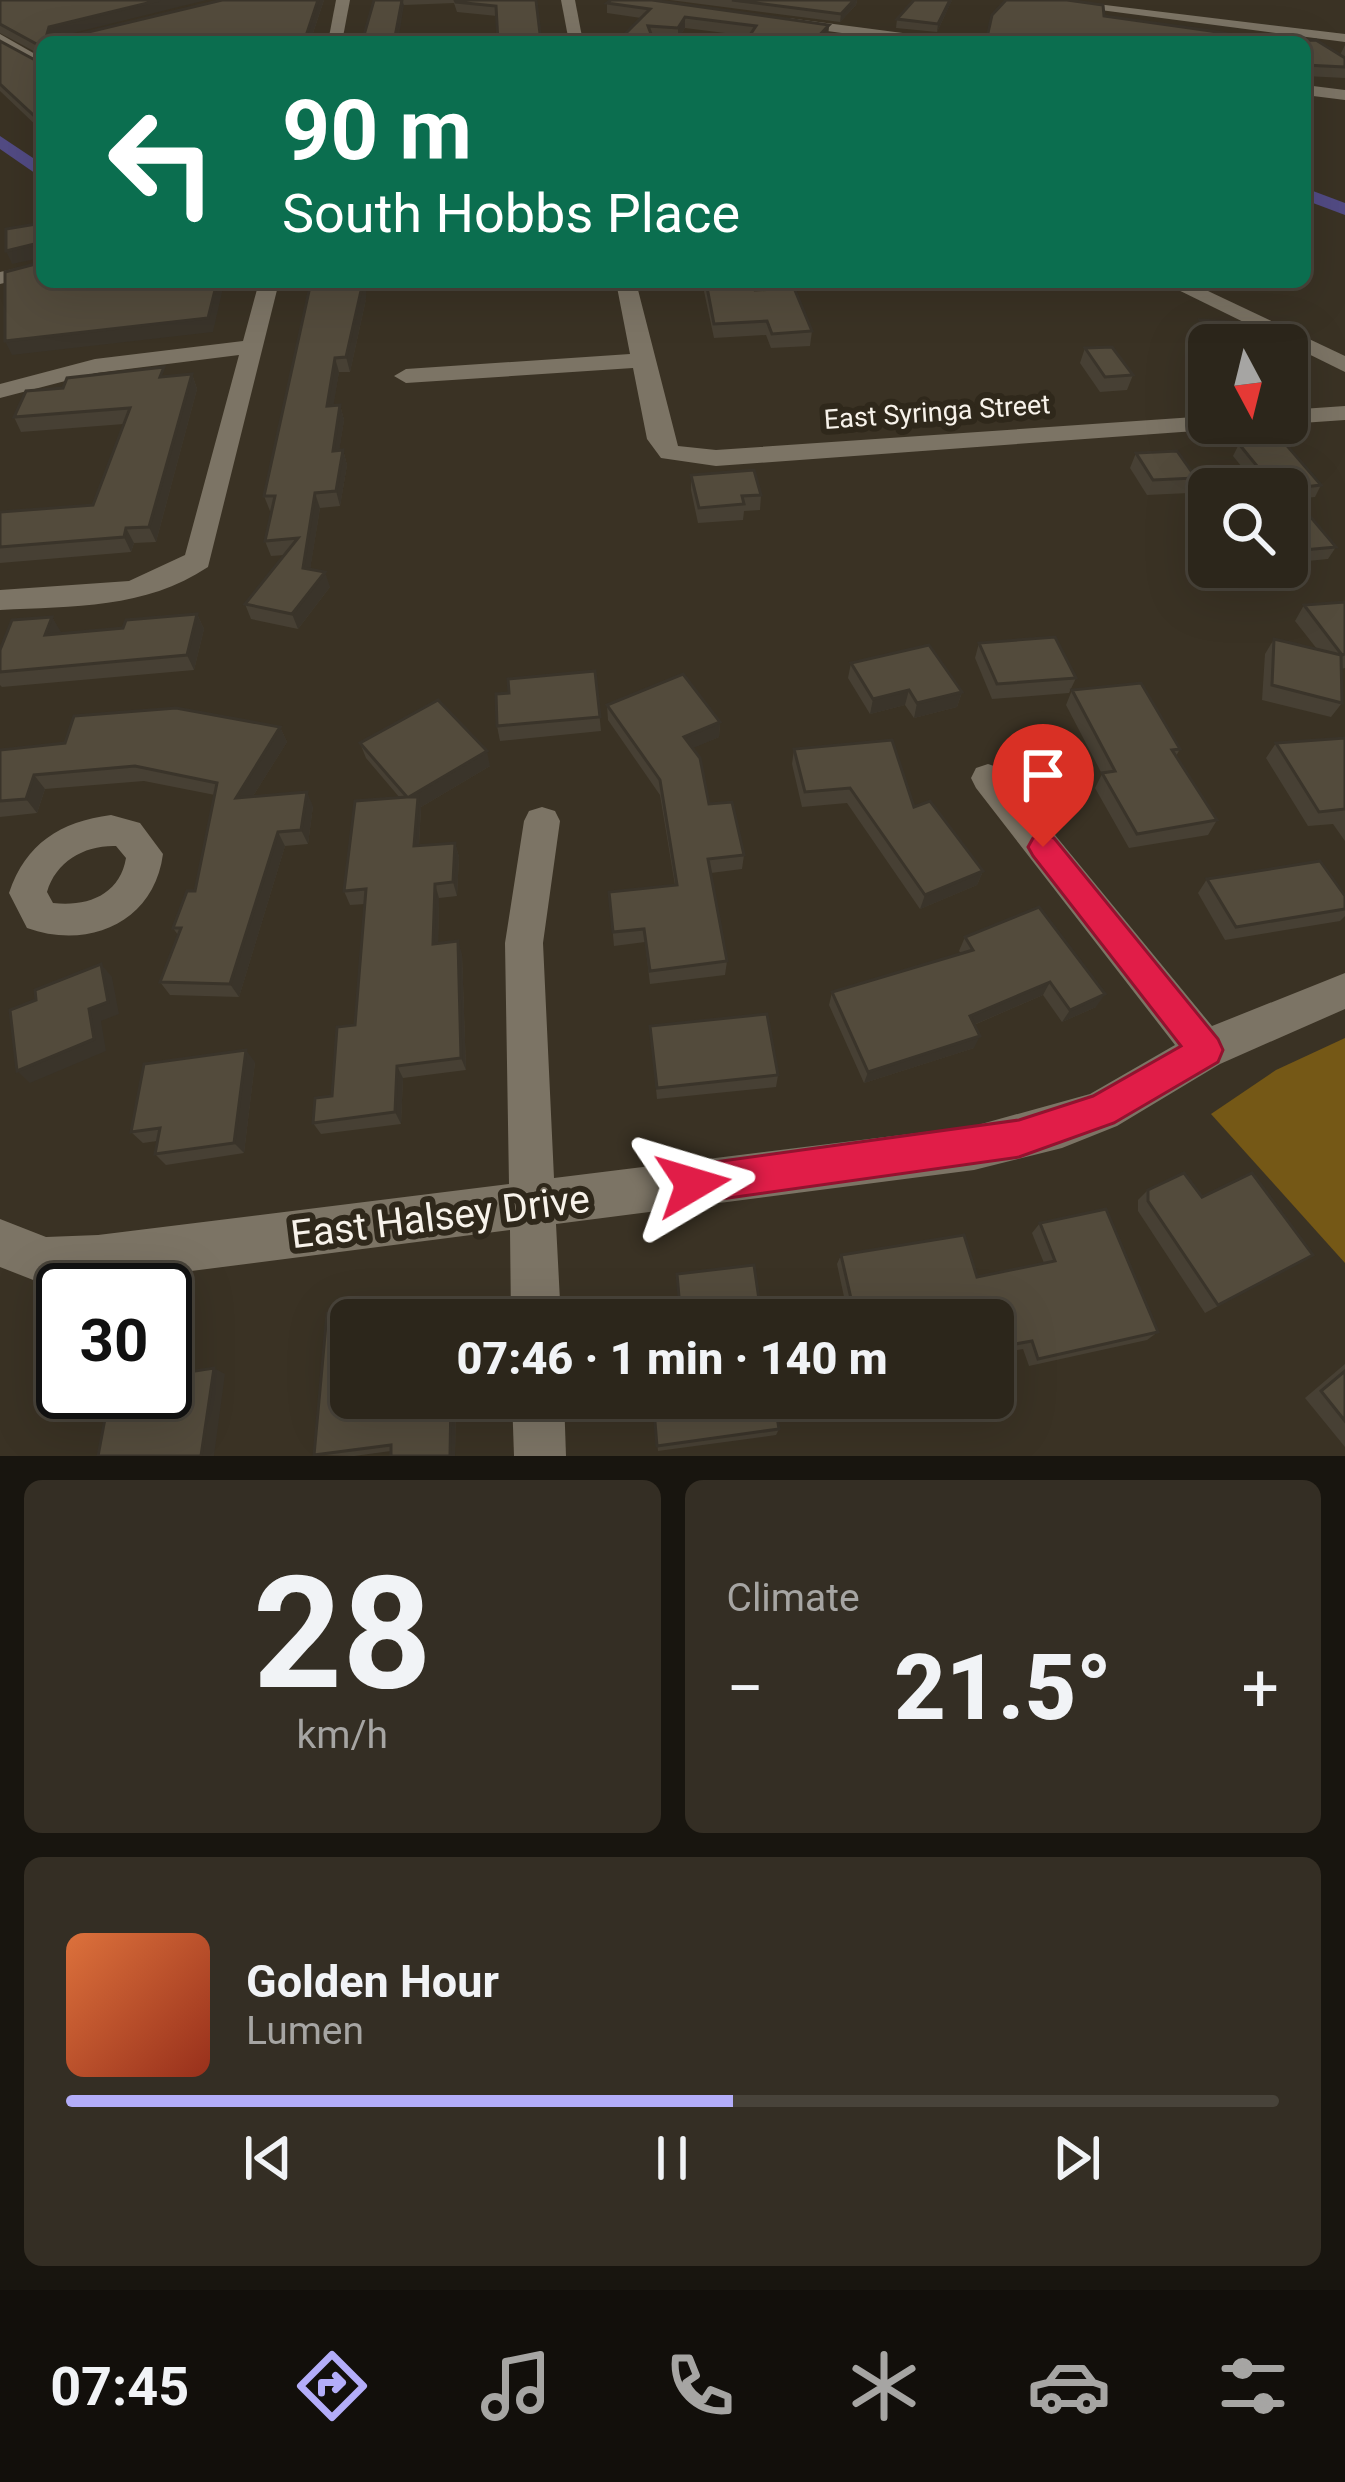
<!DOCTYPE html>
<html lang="en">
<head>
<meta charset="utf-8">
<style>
  :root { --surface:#2c261b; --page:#342e24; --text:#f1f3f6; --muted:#a6a5a3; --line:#48433a; --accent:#b3adf9 }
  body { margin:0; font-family:Roboto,sans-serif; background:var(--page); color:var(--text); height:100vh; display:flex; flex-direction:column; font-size:45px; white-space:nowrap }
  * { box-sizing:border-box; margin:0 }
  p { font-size:39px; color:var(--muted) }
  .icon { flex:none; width:66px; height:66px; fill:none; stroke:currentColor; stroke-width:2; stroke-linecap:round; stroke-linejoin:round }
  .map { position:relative; height:1456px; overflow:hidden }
  .drawer { display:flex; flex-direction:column; gap:24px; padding:24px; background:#18150f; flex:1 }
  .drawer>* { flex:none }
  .hud { position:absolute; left:36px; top:36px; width:1275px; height:252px; border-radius:18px; box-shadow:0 12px 48px #0002,0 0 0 3px var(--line); background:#0b6e4f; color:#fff; overflow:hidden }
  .needle { width:78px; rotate:173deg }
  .fabs { position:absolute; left:1188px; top:324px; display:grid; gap:24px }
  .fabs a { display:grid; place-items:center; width:120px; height:120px; border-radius:18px; background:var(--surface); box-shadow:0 12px 48px #0002,0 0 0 3px var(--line); font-size:60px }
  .speed { position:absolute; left:36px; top:1263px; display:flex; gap:24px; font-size:60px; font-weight:700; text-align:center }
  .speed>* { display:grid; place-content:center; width:156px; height:156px; border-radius:50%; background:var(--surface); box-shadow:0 12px 48px #0002,0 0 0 3px var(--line); line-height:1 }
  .speed .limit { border:6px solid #111; border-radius:18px; background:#fff; color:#111 }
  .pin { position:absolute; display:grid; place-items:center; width:102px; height:102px; color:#fff; margin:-123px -51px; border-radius:50% 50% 50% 0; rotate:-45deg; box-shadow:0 0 12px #0007 }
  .pin .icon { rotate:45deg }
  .me { position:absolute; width:132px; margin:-66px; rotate:83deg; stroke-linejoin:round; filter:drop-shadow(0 0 9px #0008) }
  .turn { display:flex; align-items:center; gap:42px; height:252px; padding:0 48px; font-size:54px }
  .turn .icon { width:156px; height:156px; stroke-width:2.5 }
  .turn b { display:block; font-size:84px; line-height:102px }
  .big { font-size:90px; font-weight:800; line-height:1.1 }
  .drawer .tile { flex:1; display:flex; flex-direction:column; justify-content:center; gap:18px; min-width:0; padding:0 42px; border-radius:18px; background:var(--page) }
  .drawer .dial { align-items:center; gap:0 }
  .dial b { font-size:156px; line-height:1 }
  .song { display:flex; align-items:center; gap:36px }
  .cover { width:144px; height:144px; border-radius:18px; background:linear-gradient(135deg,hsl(20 70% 55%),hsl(10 70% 35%)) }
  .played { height:12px; border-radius:6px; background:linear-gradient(90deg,var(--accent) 55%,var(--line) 55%) }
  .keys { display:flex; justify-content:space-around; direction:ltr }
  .heat { display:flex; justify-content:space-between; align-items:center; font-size:66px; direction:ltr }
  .drawer .tiles { flex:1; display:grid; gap:24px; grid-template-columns:1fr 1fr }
  .tile:last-child { grid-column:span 2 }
  .trip { position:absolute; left:330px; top:1299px; width:684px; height:120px; border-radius:18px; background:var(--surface); box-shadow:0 12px 48px #0002,0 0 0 3px var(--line); font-weight:800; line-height:120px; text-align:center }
  .tabs { display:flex; height:192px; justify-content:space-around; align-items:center; background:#120f0b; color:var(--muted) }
  .tabs .icon { width:84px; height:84px }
  .tabs .selected { color:var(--accent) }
  .tabs b { font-size:54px; color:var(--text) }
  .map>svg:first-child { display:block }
  .green { fill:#755816 }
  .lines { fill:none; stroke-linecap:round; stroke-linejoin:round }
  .canal { fill:#524b84; fill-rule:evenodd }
  .minor { fill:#7c7465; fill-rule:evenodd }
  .wall { fill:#474034 }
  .shaded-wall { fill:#3a342a }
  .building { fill:#534b3c; stroke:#3a342a; stroke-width:3 }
  .route { fill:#e11d48; stroke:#92132f; stroke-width:3 }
  .labels { text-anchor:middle; stroke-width:12; stroke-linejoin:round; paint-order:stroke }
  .far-street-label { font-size:27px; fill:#f7f2ea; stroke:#2f281b }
  .near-street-label { font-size:39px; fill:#f7f2ea; stroke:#2f281b }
</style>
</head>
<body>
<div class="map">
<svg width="1345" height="1456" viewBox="0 0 1345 1456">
  <rect width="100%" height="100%" fill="#3a3224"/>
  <path class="green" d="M1345 1038V1263L1211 1114 1276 1070Z"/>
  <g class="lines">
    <g class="canal">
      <path d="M0 136 42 164V178L0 149Z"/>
      <path d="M1305 188 1345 203V215L1305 200Z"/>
    </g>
    <g class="minor">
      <path d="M336 0H350L342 42H328Z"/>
      <path d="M561 0H575L583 42H569Z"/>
      <path d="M1024 0H1064L1345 34V42Z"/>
      <path d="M788 18 941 38 948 42H908L783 25Z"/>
      <path d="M0 34 42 58V68L0 44Z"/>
      <path d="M1305 85 1345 90V100L1305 95Z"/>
      <path d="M42 262V274L0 284V272Z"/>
      <path d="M259 282H279L208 567C145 609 73 606 0 610V590L129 581 185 555 239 355 96 373 0 398V384L95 359 243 341Z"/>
      <path d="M616 282H636L678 446 716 450 1209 416V423H1221L1209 430 716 466 661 458 647 439 633 368 406 383 394 376 406 369 630 354Z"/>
      <path d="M1162 282H1189L1345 356V372Z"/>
      <path d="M1345 406V420L1287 424 1282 423H1287V410Z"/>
      <path d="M988 764 1000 768 1212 1026 1345 973V1009L1220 1064 1117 1126 1062 1148 974 1170 556 1224 561 1320H511L510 1230 98 1283 46 1285 0 1267V1219L46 1237 98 1235 509 1184 505 943 524 821 529 811 542 807 555 811 560 821 543 943 554 1178 974 1126 1090 1094 1175 1045 976 788 971 778 976 768Z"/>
      <path d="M111 815 140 823 163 854C154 923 88 950 27 928L9 893C26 843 60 822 111 815ZM116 846 126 858C120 895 87 907 53 903L47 892C56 861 85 845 116 846Z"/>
      <path d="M512 1398H564L566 1456H514Z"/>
    </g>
  </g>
  <g class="wall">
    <path d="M0 0 65 35H76L222 0H324L310 42H42V131L0 91V41L35 60 41 59V55L0 33Z"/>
    <path d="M374 0H536L497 16 457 12 454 3 404 5Z"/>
    <path d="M670 0H857L856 5 840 22Z"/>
    <path d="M952 0 937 32 896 28 897 19Z"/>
    <path d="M1006 0H1067L1103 5 1104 16 1211 31 1252 38 1250 42 1316 40 1340 55 1345 45V78L1305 76V42H986L992 15Z"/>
    <path d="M607 3 829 25 828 35 822 42H746L749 36 685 28 678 39 652 37 654 42H625V34L641 18 607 13Z"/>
    <path d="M702 282H752L755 290 812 331 810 346 771 348 766 335 714 338Z"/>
    <path d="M366 299 350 372H339L333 405H340L344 420 339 450H343L347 465 340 506 320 508 310 569 330 587 298 629 251 619 245 604 285 555 271 556 265 541 271 511H270L264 496Z"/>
    <path d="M1200 320 1209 345V365H1207L1195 332Z"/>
    <path d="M1085 348 1133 375 1127 390 1100 392 1080 363Z"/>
    <path d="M192 374 197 389 156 542 134 543 131 552 0 563V512L93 505 124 424 21 432 14 417 63 388Z"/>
    <path d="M1239 444 1321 485 1315 497 1295 499 1336 547 1328 559 1287 563V489H1219L1216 486 1222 474 1246 472 1233 456Z"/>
    <path d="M1136 453 1196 478 1189 493 1147 495 1130 468Z"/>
    <path d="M691 475 761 495 760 510 744 511 743 520 698 523 691 490Z"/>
    <path d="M1345 602V668L1341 669 1342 703 1331 717 1262 700 1265 654 1274 639 1317 649 1295 621 1304 605Z"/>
    <path d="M197 614 204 629 194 670 2 687 0 685V650L52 617 60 633 123 628Z"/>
    <path d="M979 643 1076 678 1069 693 992 699 975 658Z"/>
    <path d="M851 663 962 692 957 707 914 718 905 705 870 714 848 678Z"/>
    <path d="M595 671 601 731 500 741 497 726 509 693Z"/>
    <path d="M1072 690 1180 749 1176 756 1217 820 1208 835 1129 848 1095 788 1102 774 1066 705Z"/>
    <path d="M607 705 720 722 719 737 692 748 709 804 744 855 742 869 711 873 727 961 725 975 650 984 645 942 614 946 609 892 675 885 660 795 608 720Z"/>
    <path d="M280 727 287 742 253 796 313 806 308 844 285 846 239 997 170 995 160 982 178 935 173 928 195 891 215 795 144 781 45 789 37 813 0 817V750Z"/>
    <path d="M1345 738V841L1333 824 1308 826 1266 758 1276 743Z"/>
    <path d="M360 743 490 766 421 807 419 845 455 843 459 857 457 896 439 898 438 943 462 954 466 1070 403 1078 401 1124 321 1134 313 1123 332 1096 355 1025 365 904 350 905 344 891 400 798 366 758Z"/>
    <path d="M794 749 914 807 983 871 977 885 920 909 847 803 802 807 792 764Z"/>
    <path d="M1207 879 1345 896V916L1340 921 1225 940 1198 893Z"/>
    <path d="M965 937 1096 1007 1062 1022 1043 995 974 1025V1048L864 1083 829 1005 832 992 961 953 959 951Z"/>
    <path d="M651 1038 778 1075 776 1087 657 1099Z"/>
    <path d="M255 1062 244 1153 166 1165 155 1154 157 1141 143 1143 131 1132Z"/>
    <path d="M1148 1190 1202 1197 1313 1255 1205 1313 1138 1211V1200Z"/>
    <path d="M1040 1223 1158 1332 1147 1340 1029 1366 1023 1349 993 1354V1320H849L837 1264 841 1255 977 1277 1044 1263 1032 1233Z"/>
    <path d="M438 1300 444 1308 443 1320H351V1398H456L455 1456H391V1451L354 1456 314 1455 327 1313Z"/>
    <path d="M1345 1364V1447L1305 1398Z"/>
    <path d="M653 1398 779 1429 776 1435 658 1451Z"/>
  </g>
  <g class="shaded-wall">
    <path d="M160 0H207L53 38 47 34 49 27Z"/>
    <path d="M318 0H324L310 42H304Z"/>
    <path d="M402 0 404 5 398 42H394Z"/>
    <path d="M854 0H857L856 5 840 22 841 14Z"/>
    <path d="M950 0H952L937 32 938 24Z"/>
    <path d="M685 17V28L678 39V28Z"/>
    <path d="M829 25 828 35 822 42H813Z"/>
    <path d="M35 244 41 258 12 264 6 251Z"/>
    <path d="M217 282H237L224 284 213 332 12 355 5 341Z"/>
    <path d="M363 282H367L366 299 350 372 346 357Z"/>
    <path d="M335 358 339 372 331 421 327 406Z"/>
    <path d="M192 374 197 389 156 542 149 527Z"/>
    <path d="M340 405 344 420 337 465 333 451Z"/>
    <path d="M343 450 347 465 340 506 336 491Z"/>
    <path d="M315 493 320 508 308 583 303 568Z"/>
    <path d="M126 528 134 543 131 552 124 537Z"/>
    <path d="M325 572 330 587 298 629 292 614Z"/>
    <path d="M197 614 204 629 194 670 187 655Z"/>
    <path d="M52 617 61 632 54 650 45 635Z"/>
    <path d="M909 690 905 705 870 714 873 699Z"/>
    <path d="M962 692 957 707 914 718 917 703Z"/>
    <path d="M720 722 719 737 684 752V737Z"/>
    <path d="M280 727 287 742 243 812 236 798Z"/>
    <path d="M487 751 490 766 421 807 418 860 414 846 409 797Z"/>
    <path d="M34 775 45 789 37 813 26 799Z"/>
    <path d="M307 792 313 806 308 844 301 830Z"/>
    <path d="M278 832 285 846 239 997 230 984Z"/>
    <path d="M455 843 459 857 457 896 453 882Z"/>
    <path d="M983 871 977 885 920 909 925 895Z"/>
    <path d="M435 884 439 898 438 957 433 944Z"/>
    <path d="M458 941 462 954 466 1070 461 1058Z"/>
    <path d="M101 964 112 977 119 1014 101 1021 106 1051 30 1083 17 1071Z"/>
    <path d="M1050 982 1043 995 964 1029 970 1016Z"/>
    <path d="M1105 994 1096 1007 1062 1022 1070 1010Z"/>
    <path d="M980 1036 974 1048 864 1083 868 1072Z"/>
    <path d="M246 1050 255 1062 244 1153 234 1143Z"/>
    <path d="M397 1066 403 1078 401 1124 395 1112Z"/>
    <path d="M438 1300 444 1308 443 1320H438Z"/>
    <path d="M182 1340 194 1347 189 1380 176 1374Z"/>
    <path d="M214 1368 225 1374 214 1456H201Z"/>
    <path d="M451 1398H456L455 1456H450Z"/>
  </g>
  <g class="building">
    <path d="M0 0H160L49 27 47 34 76 35 222 0H318L304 42H42V47L0 24Z"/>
    <path d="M374 0H402L394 42H362Z"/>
    <path d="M455 0H536L541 42H498L496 6 456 2Z"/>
    <path d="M611 0H652L829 25 813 42H756L746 41 756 26 685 17 678 28 648 26 654 42H628L625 34 650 9 607 3Z"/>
    <path d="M732 0H854L841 14Z"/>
    <path d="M914 0H950L938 24 897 19Z"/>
    <path d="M1006 0H1067L1103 5 1104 16 1211 31 1252 38 1250 42 1316 40 1345 58V67L1305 65V42H986L992 15Z"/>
    <path d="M0 41 35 60 41 59 42 47V123L0 84Z"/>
    <path d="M42 223V282H217L208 318 5 341V272L39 263 40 248 35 244 6 251V229Z"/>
    <path d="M311 282H363L346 357 335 358 327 406 340 405 333 451 343 450 336 491 315 493 303 568 325 572 292 614 245 604 298 538 265 541 275 496H264Z"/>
    <path d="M706 282H752L755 290 794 288 812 331 772 334 767 321 714 324Z"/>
    <path d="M1200 320 1249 323 1258 345H1210Z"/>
    <path d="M1112 347 1133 375 1105 377 1085 348Z"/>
    <path d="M164 367 160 377 192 374 149 527 126 528 124 537 0 547V512L93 505 130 408 14 417 26 391 63 388 67 378Z"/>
    <path d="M1283 441 1321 485 1287 489H1234L1222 474 1261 471 1239 444Z"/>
    <path d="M1177 451 1196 478 1153 480 1136 453Z"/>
    <path d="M754 470 761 495 742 496 744 504 699 508 691 475Z"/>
    <path d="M1287 489 1336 547 1293 551 1287 543Z"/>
    <path d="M1345 602V654L1342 655 1304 605Z"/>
    <path d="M197 614 187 655 0 672V650L12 620 52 617 45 635 123 628 126 620Z"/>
    <path d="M1055 637 1076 678 997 684 979 643Z"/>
    <path d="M1274 639 1341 655 1342 703 1272 685Z"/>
    <path d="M929 645 962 692 917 703 909 690 873 699 851 663Z"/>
    <path d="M595 671 600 717 497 726 496 694 509 693 508 679Z"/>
    <path d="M683 674 720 722 684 737 700 758 709 804 732 802 744 855 708 859 727 961 650 971 644 929 613 932 609 892 677 885 660 780 607 705Z"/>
    <path d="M1141 683 1180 749 1172 750 1217 820 1137 834 1102 773 1115 771 1072 690Z"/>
    <path d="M438 700 487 751 409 797H418L414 846 455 843 453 882 435 884 433 944 458 941 461 1058 397 1066 395 1112 313 1123 315 1098 332 1096 337 1027 355 1025 366 889 344 891 355 801 407 797 360 743Z"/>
    <path d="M176 708 280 727 236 798 307 792 301 830 278 832 230 984 160 982 181 928H173L187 891H195L217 783 135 766 34 775 26 799 0 801V750L65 743 74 716Z"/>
    <path d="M1345 738V809L1319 812 1276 743Z"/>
    <path d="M892 740 914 807 930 801 983 871 925 895 850 788 805 792 794 749Z"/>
    <path d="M1320 861 1345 896V909L1236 927 1207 879Z"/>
    <path d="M1039 907 1105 994 1070 1010 1050 982 970 1016 980 1036 868 1072 832 992 973 950 965 937Z"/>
    <path d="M101 964 108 1002 89 1009 94 1039 17 1071 10 1010 36 1000 35 990Z"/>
    <path d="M767 1014 778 1075 657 1088 650 1026Z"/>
    <path d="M246 1050 234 1143 155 1154 160 1128 131 1132 144 1064Z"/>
    <path d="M1184 1173 1202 1197 1252 1173 1313 1255 1218 1305 1148 1201V1190Z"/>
    <path d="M1106 1209 1158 1332 1038 1359 1032 1341 993 1348V1320H856L841 1255 964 1235 977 1277 1055 1261 1040 1223Z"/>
    <path d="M754 1265 762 1320H681L677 1274Z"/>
    <path d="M438 1300V1320H351V1398H451L450 1456H391V1445L314 1455 327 1313Z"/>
    <path d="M182 1340 176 1374 214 1368 201 1456H98L110 1392H165V1342Z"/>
    <path d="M1345 1371V1421L1321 1391Z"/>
    <path d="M653 1398H774L779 1429 657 1446Z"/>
  </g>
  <path class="route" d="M1043 834 1054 838 1218 1039 1223 1050 1218 1062 1114 1123 1019 1157 693 1203 679 1197 674 1184 679 1171 693 1165 1019 1120 1093 1096 1181 1046 1033 856 1028 847 1033 838Z"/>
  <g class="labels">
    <g class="far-street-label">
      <text transform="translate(937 412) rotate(-4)" y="9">East Syringa Street</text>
    </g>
    <g class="near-street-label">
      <text transform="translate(440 1216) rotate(-7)" y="14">East Halsey Drive</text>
    </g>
  </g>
</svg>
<div class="fabs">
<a><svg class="needle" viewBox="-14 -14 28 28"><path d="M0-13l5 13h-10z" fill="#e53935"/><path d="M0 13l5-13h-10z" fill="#a6a5a3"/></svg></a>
<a><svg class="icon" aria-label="search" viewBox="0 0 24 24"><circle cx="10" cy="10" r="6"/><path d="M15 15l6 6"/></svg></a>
</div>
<div class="speed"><div class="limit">30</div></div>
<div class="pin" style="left:1043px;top:847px;background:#d93025"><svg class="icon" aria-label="arrive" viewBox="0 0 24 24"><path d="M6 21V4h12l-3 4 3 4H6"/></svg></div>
<svg class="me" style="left:693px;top:1184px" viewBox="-20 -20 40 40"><path d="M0-17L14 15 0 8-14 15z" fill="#e11d48" stroke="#fff" stroke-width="4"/></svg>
<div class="trip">07:46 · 1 min · 140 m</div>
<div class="hud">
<div class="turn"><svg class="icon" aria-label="left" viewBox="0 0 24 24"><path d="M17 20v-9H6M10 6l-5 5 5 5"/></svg><div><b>90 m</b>South Hobbs Place</div></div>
</div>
</div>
<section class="drawer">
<div class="tiles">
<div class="tile dial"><b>28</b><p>km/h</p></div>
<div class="tile"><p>Climate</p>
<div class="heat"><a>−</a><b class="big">21.5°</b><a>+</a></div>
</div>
<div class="tile">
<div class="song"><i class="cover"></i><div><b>Golden Hour</b><p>Lumen</p></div></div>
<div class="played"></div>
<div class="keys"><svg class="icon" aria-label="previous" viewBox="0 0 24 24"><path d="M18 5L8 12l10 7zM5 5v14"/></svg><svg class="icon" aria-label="pause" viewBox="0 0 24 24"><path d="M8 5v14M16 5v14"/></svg><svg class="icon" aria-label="next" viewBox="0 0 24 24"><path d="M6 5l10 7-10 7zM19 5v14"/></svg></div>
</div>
</div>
</section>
<nav class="tabs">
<b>07:45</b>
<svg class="icon selected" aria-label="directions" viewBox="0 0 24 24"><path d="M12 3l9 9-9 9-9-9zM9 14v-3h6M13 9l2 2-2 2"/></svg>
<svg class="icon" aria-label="music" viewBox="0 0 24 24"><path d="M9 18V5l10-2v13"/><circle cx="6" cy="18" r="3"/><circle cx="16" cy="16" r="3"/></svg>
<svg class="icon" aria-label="phone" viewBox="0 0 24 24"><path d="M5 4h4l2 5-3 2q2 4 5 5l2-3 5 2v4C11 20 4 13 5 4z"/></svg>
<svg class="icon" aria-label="climate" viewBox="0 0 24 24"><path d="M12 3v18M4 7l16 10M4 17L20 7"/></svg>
<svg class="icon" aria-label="car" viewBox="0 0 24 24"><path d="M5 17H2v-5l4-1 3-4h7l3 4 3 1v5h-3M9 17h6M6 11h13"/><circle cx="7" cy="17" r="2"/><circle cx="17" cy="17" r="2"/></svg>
<svg class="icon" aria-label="filters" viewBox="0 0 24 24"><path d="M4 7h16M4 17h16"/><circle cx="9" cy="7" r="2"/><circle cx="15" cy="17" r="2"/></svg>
</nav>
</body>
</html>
